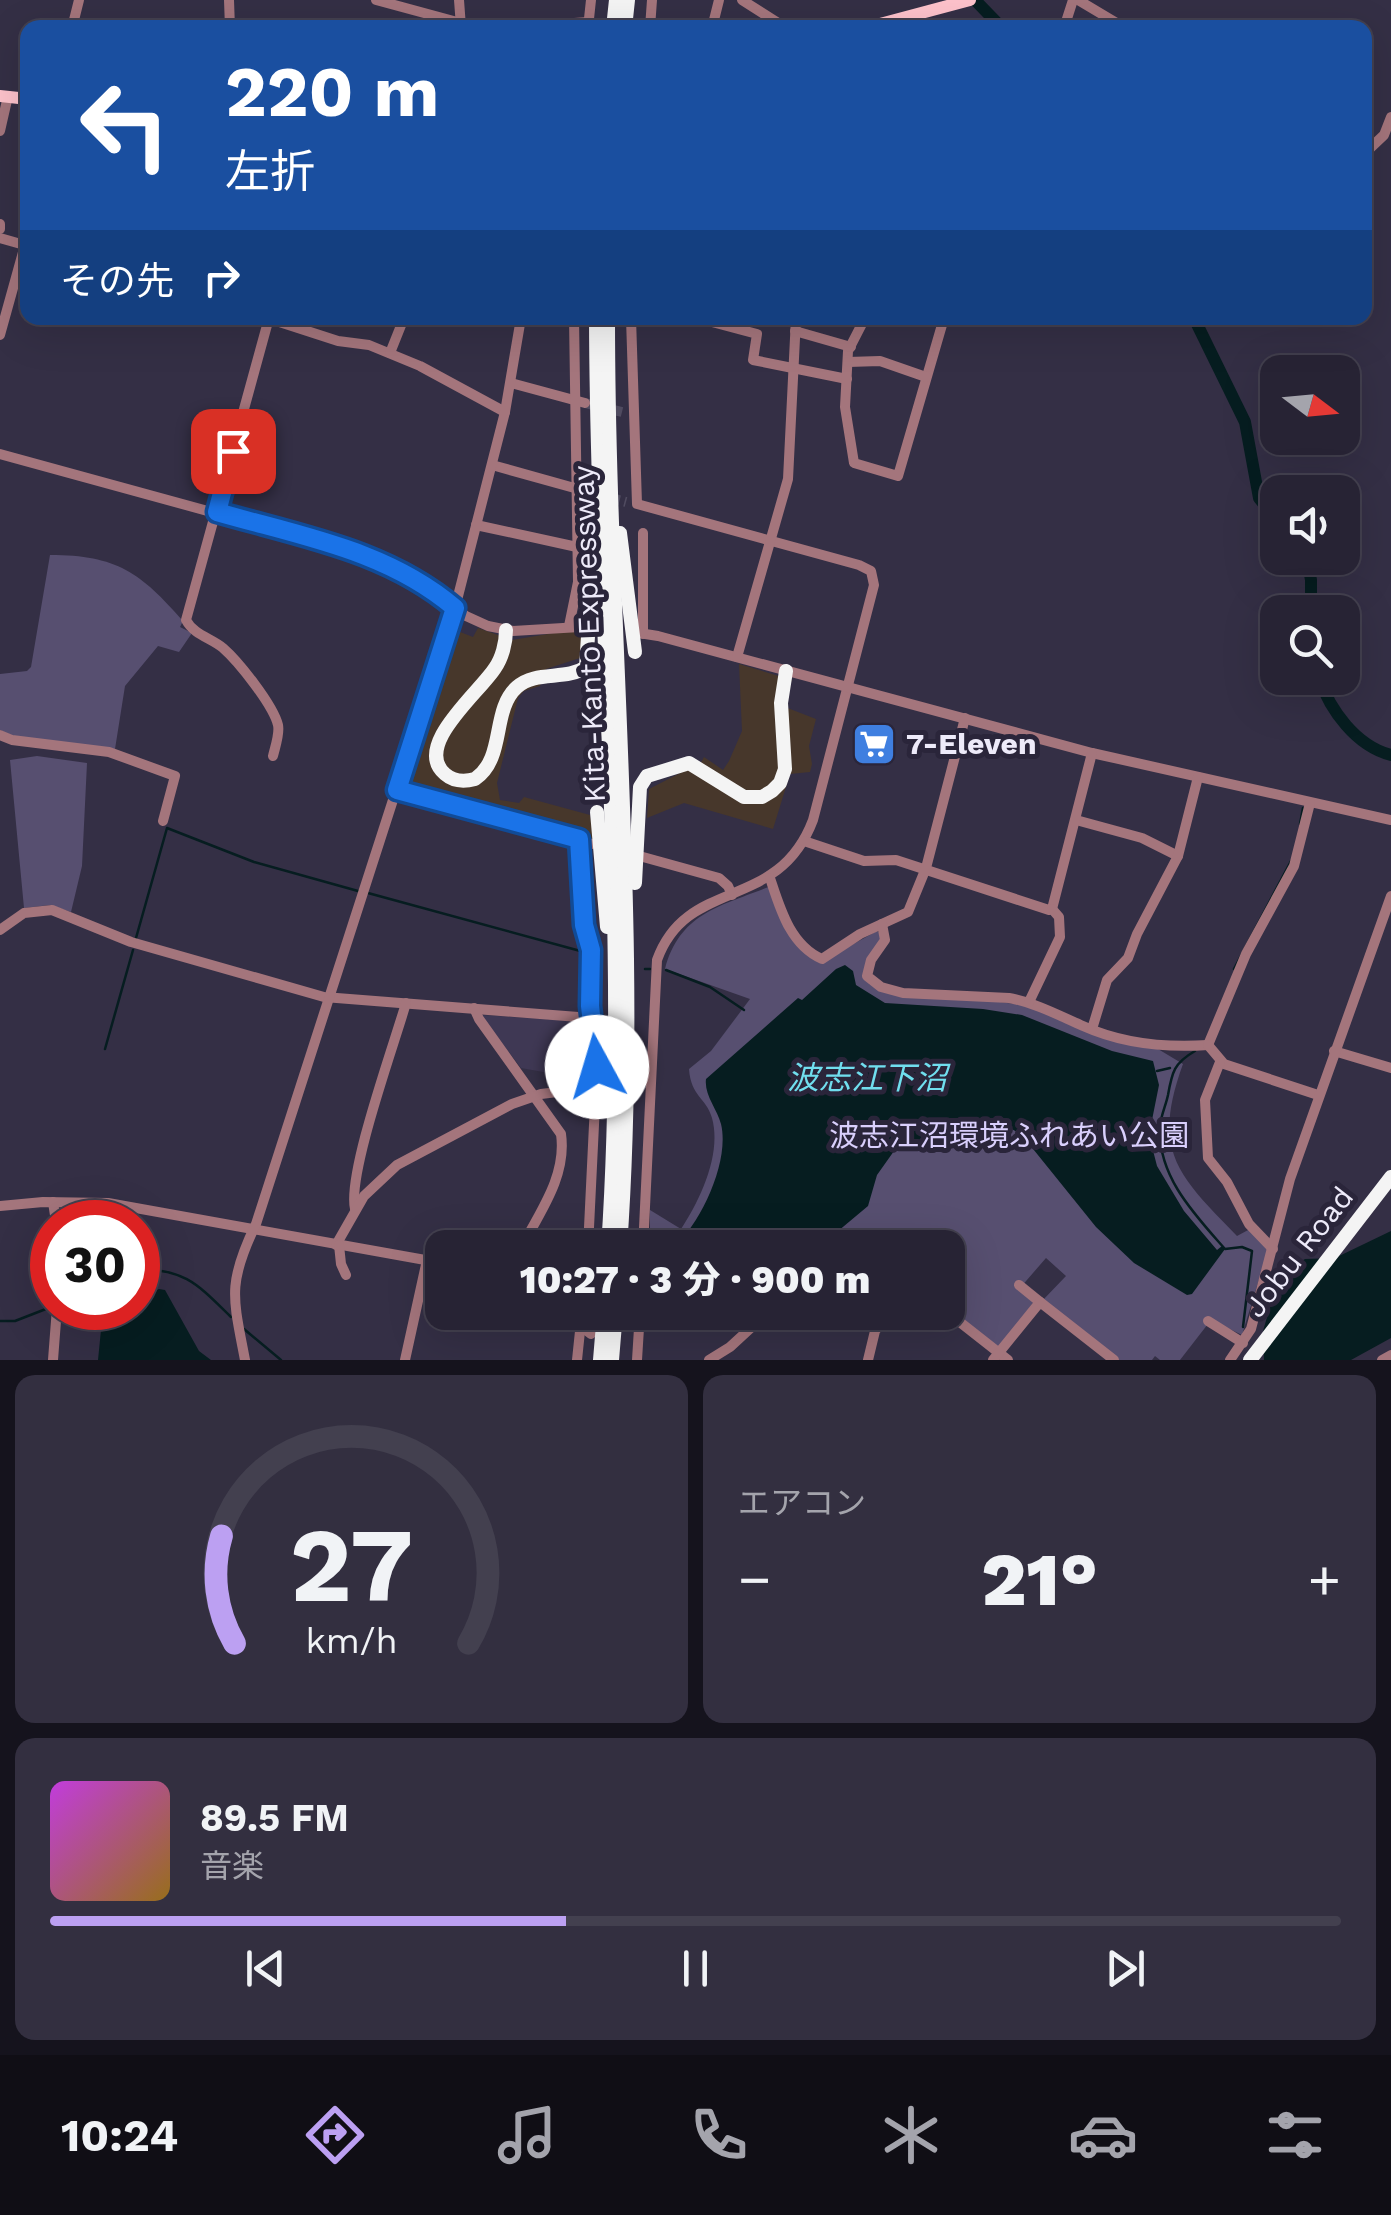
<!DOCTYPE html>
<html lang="ja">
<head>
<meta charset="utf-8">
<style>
  :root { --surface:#272334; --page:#332f40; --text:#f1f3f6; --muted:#a4a4ac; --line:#43404f; --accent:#bca0f2 }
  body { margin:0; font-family:"Work Sans","Noto Sans JP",sans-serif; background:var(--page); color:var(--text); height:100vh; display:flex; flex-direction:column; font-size:38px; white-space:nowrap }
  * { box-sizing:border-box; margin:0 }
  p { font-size:32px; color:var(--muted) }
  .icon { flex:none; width:55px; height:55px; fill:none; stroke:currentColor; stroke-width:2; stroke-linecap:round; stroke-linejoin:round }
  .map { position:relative; height:1360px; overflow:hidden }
  .details { display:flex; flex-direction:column; gap:15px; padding:15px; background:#15131d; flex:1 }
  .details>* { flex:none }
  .top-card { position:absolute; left:20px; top:20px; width:1352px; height:305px; border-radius:20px; box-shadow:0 10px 40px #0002,0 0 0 2px var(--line); background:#1a4fa0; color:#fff; overflow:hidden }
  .needle { width:65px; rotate:106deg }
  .buttons { position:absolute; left:1260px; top:355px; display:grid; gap:20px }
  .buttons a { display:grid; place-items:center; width:100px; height:100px; border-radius:20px; background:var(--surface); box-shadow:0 10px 40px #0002,0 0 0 2px var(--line); font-size:50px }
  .speed { position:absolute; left:30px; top:1200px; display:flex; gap:20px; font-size:50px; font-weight:700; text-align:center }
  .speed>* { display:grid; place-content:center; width:130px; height:130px; border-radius:50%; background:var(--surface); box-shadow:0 10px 40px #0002,0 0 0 2px var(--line); line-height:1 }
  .speed .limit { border:15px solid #d22; background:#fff; color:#111 }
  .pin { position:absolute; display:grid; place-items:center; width:85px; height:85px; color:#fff; margin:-42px; border-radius:20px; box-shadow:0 5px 15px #0006 }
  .me { position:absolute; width:110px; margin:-55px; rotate:354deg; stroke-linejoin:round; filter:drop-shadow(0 0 8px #0008) }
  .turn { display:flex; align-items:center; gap:35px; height:210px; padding:0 40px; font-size:45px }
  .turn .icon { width:130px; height:130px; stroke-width:2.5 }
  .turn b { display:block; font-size:70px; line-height:85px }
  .then { display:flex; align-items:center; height:95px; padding:0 40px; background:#0003; gap:20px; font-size:38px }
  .big { font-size:75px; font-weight:800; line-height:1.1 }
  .details .tile { flex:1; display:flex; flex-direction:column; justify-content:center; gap:15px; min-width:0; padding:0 35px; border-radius:20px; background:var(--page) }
  .details .dial { align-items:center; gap:0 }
  .dial svg { height:260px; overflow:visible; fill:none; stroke:var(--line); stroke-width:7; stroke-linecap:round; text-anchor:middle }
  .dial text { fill:var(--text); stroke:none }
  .song { display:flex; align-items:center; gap:30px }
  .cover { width:120px; height:120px; border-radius:15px; background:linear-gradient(135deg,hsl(290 70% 55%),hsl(40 70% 35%)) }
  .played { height:10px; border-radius:5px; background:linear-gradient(90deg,var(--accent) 40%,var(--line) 40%) }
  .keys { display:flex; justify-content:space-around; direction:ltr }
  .heat { display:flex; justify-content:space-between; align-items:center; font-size:55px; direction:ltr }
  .details .tiles { flex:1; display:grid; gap:15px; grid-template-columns:1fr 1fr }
  .tile:last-child { grid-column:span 2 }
  .trip { position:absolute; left:425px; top:1230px; width:540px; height:100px; border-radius:20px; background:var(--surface); box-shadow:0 10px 40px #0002,0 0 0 2px var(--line); font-weight:800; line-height:100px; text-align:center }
  .dock { display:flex; height:160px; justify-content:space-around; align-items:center; background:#100e15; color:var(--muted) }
  .dock .icon { width:70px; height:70px }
  .dock .current { color:var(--accent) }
  .dock b { font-size:45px; color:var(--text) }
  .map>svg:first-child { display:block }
  .commercial { fill:#47372b }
  .built { fill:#3f3854 }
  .green { fill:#574f70 }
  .water { fill:#061d20 }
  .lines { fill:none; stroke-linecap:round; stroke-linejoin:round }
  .stream { stroke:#061d20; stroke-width:2.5 }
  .river { stroke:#061d20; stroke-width:12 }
  .minor-tunnel { stroke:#504b60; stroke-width:10; stroke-dasharray:10 5; stroke-linecap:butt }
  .minor { stroke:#a4757c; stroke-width:10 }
  .major { stroke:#fdc2cb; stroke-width:12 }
  .highway { stroke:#f4f4f4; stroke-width:14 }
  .route-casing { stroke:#114b97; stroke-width:25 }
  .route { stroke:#1a73e8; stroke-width:18 }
  .labels { text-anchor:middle; stroke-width:10; stroke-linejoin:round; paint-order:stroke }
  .street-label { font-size:30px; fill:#edeaf9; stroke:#2a253a }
  .poi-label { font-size:30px; font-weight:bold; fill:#edeaf9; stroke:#2a253a; text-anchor:start }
  .park-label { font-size:30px; fill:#d9cffc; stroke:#2a253a }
  .water-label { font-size:32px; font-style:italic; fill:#70deee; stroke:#2a253a }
</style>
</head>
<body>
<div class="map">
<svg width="1391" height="1360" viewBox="0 0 1391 1360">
  <rect width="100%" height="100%" fill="#342f45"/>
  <g class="commercial">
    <path d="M478 628 512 640 572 630 581 632 585 641 580 658 546 669 540 686 524 691 518 698 497 783 500 800 519 803 524 797 590 815 594 839 408 788 406 783 455 630 473 637Z"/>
    <path d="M739 664 792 680 786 693 785 707 816 719 809 746 812 764 810 772 790 774 773 829 684 803 647 818 649 789 694 766 698 768 704 757 723 770 729 761 742 731Z"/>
  </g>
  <path class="built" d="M481 1015 578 1021 564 1049 560 1075 521 1068Z"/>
  <g class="green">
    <path d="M50 555C117 555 141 573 183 621L180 627 192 633 179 652 158 646 125 686 115 749 13 736 0 730V674L27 671 31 667Z"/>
    <path d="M37 756 87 763 82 866 71 912 50 905 24 908 10 760Z"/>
    <path d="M771 886 808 955 821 962 877 931 882 934 869 984 1021 1005 1158 1049 1183 1064C1151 1152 1178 1175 1237 1236L1250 1229 1268 1250 1242 1335 1211 1320 1180 1360H1160L1155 1356 1152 1360H1117L1042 1301 1066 1276 1046 1258 1020 1288 1035 1300 1000 1348 948 1310V1248L871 1247 853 1234 837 1247 650 1248V1210L681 1229C700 1200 722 1154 712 1118 706 1097 691 1097 689 1069L711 1051 750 999 665 969C680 912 722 906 771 886Z"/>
  </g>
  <g class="water">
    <path d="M845 965 853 971 856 985 885 1003 983 1009 1022 1015 1112 1051 1153 1061 1159 1085 1149 1135 1157 1166 1184 1211 1217 1250 1222 1246 1225 1249 1192 1294 1187 1295 1134 1263 1096 1227 1021 1134 1008 1127 986 1122 941 1132 894 1151 877 1175 868 1206 819 1247H674C701 1223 730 1161 721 1124 717 1109 704 1095 706 1079L798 998 802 1000 836 969Z"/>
    <path d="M1391 1231V1338L1351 1360H1264L1263 1331 1270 1307 1267 1306 1280 1266 1284 1261 1297 1264 1305 1259 1335 1258Z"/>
    <path d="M159 1289 165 1290 199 1351 211 1360H98L101 1330 118 1308H138V1298Z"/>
  </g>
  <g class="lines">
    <g class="stream">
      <path d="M1300 824 1303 808"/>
      <path d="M368 893 584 952"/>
      <path d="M136 938 167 828 254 862 358 891"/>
      <path d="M645 969H650"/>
      <path d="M1234 969 1291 861"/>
      <path d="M666 970 710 987 744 1010"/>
      <path d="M105 1049 133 950"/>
      <path d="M1195 1051C1174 1063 1172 1072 1168 1095 1166 1105 1161 1115 1160 1126 1157 1176 1195 1215 1225 1249L1242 1247 1252 1251 1243 1327"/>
      <path d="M1157 1071 1170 1068"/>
      <path d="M138 1270C185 1268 199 1286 231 1317"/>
      <path d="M0 1321H15L51 1307"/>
      <path d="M244 1329 281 1360"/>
    </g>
    <g class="river">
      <path d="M975 0 1002 28"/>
      <path d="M1194 318 1245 422 1259 498 1278 522"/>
      <path d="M1307 558 1311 580V612"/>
      <path d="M1319 678C1330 710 1356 746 1391 755"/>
    </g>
    <g class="minor-tunnel">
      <path d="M585 403 622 412"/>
      <path d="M581 490 626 502"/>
    </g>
    <g class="minor">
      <path d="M229 0 230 28"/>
      <path d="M376 0 461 23"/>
      <path d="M459 0 461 27"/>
      <path d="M742 0 786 28"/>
      <path d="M1078 0 1125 28"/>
      <path d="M72 28 79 0"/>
      <path d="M500 28 589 22"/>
      <path d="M588 28 591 0"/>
      <path d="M650 28 652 0"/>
      <path d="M712 28 719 0"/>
      <path d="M1064 28 1073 0"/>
      <path d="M0 131 8 96"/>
      <path d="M1365 153 1384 135 1391 117"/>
      <path d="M0 224V229"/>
      <path d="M0 238 28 246"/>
      <path d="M267 318 338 341 369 345 420 366 505 412"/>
      <path d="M269 318 186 620C194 635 211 638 223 648 239 662 273 705 278 725 280 734 275 747 273 756"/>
      <path d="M631 318 637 504 859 565 871 571 874 585 813 820C778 913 687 876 657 960L643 1248"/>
      <path d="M697 318 757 334 753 360 847 379"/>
      <path d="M865 318 848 351 845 407 854 463 898 476 944 318"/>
      <path d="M795 331 851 347"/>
      <path d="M0 335 25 245"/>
      <path d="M390 353 404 318"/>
      <path d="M848 362 880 361 926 377"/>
      <path d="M511 383 585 403"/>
      <path d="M0 454 368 555 410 575 466 616 488 626 513 631 580 627"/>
      <path d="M492 465 578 489"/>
      <path d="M476 525 577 547"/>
      <path d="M569 626 578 582 574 318"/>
      <path d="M639 633 658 636 1092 753 1391 820"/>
      <path d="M643 634V533"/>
      <path d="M737 657 788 479 796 318"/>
      <path d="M0 735 12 740 109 752 175 776 163 821"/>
      <path d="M397 789 592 844"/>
      <path d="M1076 820 1142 838 1178 856"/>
      <path d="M579 839 584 925 591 949 590 1006 597 1063 588 1248"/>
      <path d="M804 841 864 861 896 860 1049 910 1052 909 1092 753"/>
      <path d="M643 857 719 878 728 886 732 895"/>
      <path d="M770 878C780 908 790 945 822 959L860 934 908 912 926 868 965 718"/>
      <path d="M882 924 885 940 871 960 867 976 881 987 903 993 1009 998C1036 1003 1058 1015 1083 1026 1123 1044 1164 1048 1208 1045"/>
      <path d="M0 930 24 913 52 910 131 942 324 997 591 1018"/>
      <path d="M1029 1002 1060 937 1059 917 1052 909"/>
      <path d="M474 1008 479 1019 561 1134C567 1176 540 1212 521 1248"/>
      <path d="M1092 1029 1107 980 1128 958 1137 934 1178 856 1198 777"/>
      <path d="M1208 1045 1246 954 1294 866 1310 803"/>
      <path d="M1208 1045 1224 1064 1318 1095"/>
      <path d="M1334 1051 1391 1068"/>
      <path d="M1220 1062 1205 1100 1208 1158 1227 1182 1249 1224 1273 1249"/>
      <path d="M53 1202 56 1222"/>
      <path d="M0 1206 43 1202 108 1203 442 1263"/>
      <path d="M355 1209C347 1174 394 1045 406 1003"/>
      <path d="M336 1245 364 1196 397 1165 512 1104 541 1094 606 1086"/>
      <path d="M339 1245 341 1264 346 1275"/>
      <path d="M841 1248 852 1239 865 1248"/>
      <path d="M1019 1285 1040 1302"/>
      <path d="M562 1312 591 1334"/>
      <path d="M947 1312 1008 1360"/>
      <path d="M1208 1321 1243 1343"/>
      <path d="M53 1360 57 1308"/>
      <path d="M245 1360C233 1297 227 1284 256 1224L455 608 505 412 521 318"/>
      <path d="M405 1360 427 1260"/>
      <path d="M577 1360 582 1312"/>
      <path d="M637 1360 640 1312"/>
      <path d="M709 1360 730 1347 768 1312"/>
      <path d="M868 1360 875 1331 889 1312"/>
      <path d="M993 1360 1040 1302 1114 1360"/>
      <path d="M1230 1360 1251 1329 1290 1179 1391 896"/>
      <path d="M1382 1360 1391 1355"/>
    </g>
    <g class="major">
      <path d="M865 28 970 0"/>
      <path d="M0 96 28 99"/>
    </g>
    <g class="highway">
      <path d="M613 28 616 0"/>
      <path d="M625 28 628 0"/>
      <path d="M596 318C597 628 629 937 608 1248"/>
      <path d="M608 318C608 628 642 937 620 1248"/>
      <path d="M620 533 635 652"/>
      <path d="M506 630C506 643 502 658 495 668 480 692 412 746 445 774 453 781 464 782 475 779 506 758 491 710 517 687 536 670 566 681 586 667L593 559"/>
      <path d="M597 812 607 927"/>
      <path d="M635 883 640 787 647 776 689 763 744 797H762L772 791 780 783 785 769 781 703 786 671"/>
      <path d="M600 1360 604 1312"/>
      <path d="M612 1360 616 1312"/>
      <path d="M1250 1360 1391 1177"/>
    </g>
  </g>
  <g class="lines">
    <g class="route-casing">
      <path id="route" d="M233 451 217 512C300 536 387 550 455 608L397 790 579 839 584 925 591 950 590 1006 597 1067"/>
    </g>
    <use href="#route" class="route"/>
  </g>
  <defs>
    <g id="supermarket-square" transform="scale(2.25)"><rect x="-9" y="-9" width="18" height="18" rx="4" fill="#3f7fe0" stroke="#2a253a"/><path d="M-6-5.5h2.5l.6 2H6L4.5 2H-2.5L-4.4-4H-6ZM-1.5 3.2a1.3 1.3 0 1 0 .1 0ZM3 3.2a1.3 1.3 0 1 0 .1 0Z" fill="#fff"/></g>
  </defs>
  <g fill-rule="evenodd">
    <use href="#supermarket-square" x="874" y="744"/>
  </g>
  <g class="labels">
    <g class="street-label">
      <text transform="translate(589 634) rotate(-92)" y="10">Kita-Kanto Expressway</text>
      <text transform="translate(1299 1252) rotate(-52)" y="10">Jobu Road</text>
    </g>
    <g class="poi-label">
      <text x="906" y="754">7-Eleven</text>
    </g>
    <g class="park-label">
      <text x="1009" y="1146">波志江沼環境ふれあい公園</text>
    </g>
    <g class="water-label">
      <text x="867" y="1089">波志江下沼</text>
    </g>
  </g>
</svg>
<div class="buttons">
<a><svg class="needle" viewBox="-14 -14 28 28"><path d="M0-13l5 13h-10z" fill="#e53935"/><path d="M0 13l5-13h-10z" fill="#a4a4ac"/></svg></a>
<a><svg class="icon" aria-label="sound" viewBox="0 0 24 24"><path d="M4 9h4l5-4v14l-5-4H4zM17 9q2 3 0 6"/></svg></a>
<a><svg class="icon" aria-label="search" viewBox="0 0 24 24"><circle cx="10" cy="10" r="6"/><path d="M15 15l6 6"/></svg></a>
</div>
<div class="speed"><div class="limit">30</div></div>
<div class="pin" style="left:233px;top:451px;background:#d93025"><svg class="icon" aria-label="arrive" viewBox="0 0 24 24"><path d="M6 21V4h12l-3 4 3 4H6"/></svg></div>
<svg class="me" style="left:597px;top:1067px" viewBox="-20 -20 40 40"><circle r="19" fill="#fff"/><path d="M0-13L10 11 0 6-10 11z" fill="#1a73e8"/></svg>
<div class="trip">10:27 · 3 分 · 900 m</div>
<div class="top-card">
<div class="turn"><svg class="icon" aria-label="left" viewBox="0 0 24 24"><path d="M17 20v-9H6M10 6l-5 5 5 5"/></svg><div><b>220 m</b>左折</div></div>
<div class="then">その先<svg class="icon" aria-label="right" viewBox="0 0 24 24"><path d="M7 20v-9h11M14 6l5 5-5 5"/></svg></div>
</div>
</div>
<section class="details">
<div class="tiles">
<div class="tile dial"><svg viewBox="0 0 100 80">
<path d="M14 69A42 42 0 1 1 86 69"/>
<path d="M14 69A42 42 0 0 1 10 36" stroke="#bca0f2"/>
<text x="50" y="56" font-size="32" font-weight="700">27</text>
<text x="50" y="72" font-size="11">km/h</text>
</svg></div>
<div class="tile"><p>エアコン</p>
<div class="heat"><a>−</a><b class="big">21°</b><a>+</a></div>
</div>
<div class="tile">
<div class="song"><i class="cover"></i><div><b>89.5 FM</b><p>音楽</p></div></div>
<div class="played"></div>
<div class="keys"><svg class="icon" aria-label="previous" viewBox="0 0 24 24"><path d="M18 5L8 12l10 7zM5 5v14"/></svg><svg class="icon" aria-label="pause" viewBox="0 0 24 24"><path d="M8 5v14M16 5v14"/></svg><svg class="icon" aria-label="next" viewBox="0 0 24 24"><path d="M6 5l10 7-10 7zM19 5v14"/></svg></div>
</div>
</div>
</section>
<nav class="dock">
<b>10:24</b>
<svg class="icon current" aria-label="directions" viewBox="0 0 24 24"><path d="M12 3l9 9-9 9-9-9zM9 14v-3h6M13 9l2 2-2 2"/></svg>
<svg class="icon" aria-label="music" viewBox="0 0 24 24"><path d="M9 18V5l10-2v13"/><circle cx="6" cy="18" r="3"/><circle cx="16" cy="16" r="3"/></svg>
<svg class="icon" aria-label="phone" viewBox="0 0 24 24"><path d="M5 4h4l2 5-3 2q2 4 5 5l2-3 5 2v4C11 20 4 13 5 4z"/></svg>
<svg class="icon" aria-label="climate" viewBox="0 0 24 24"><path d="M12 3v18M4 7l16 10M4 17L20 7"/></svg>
<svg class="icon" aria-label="car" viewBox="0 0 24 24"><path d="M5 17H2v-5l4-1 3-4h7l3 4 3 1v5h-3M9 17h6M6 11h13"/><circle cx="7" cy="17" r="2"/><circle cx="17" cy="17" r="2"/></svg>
<svg class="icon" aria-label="filters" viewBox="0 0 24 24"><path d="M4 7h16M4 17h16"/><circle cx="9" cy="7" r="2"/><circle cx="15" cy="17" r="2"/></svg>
</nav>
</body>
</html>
